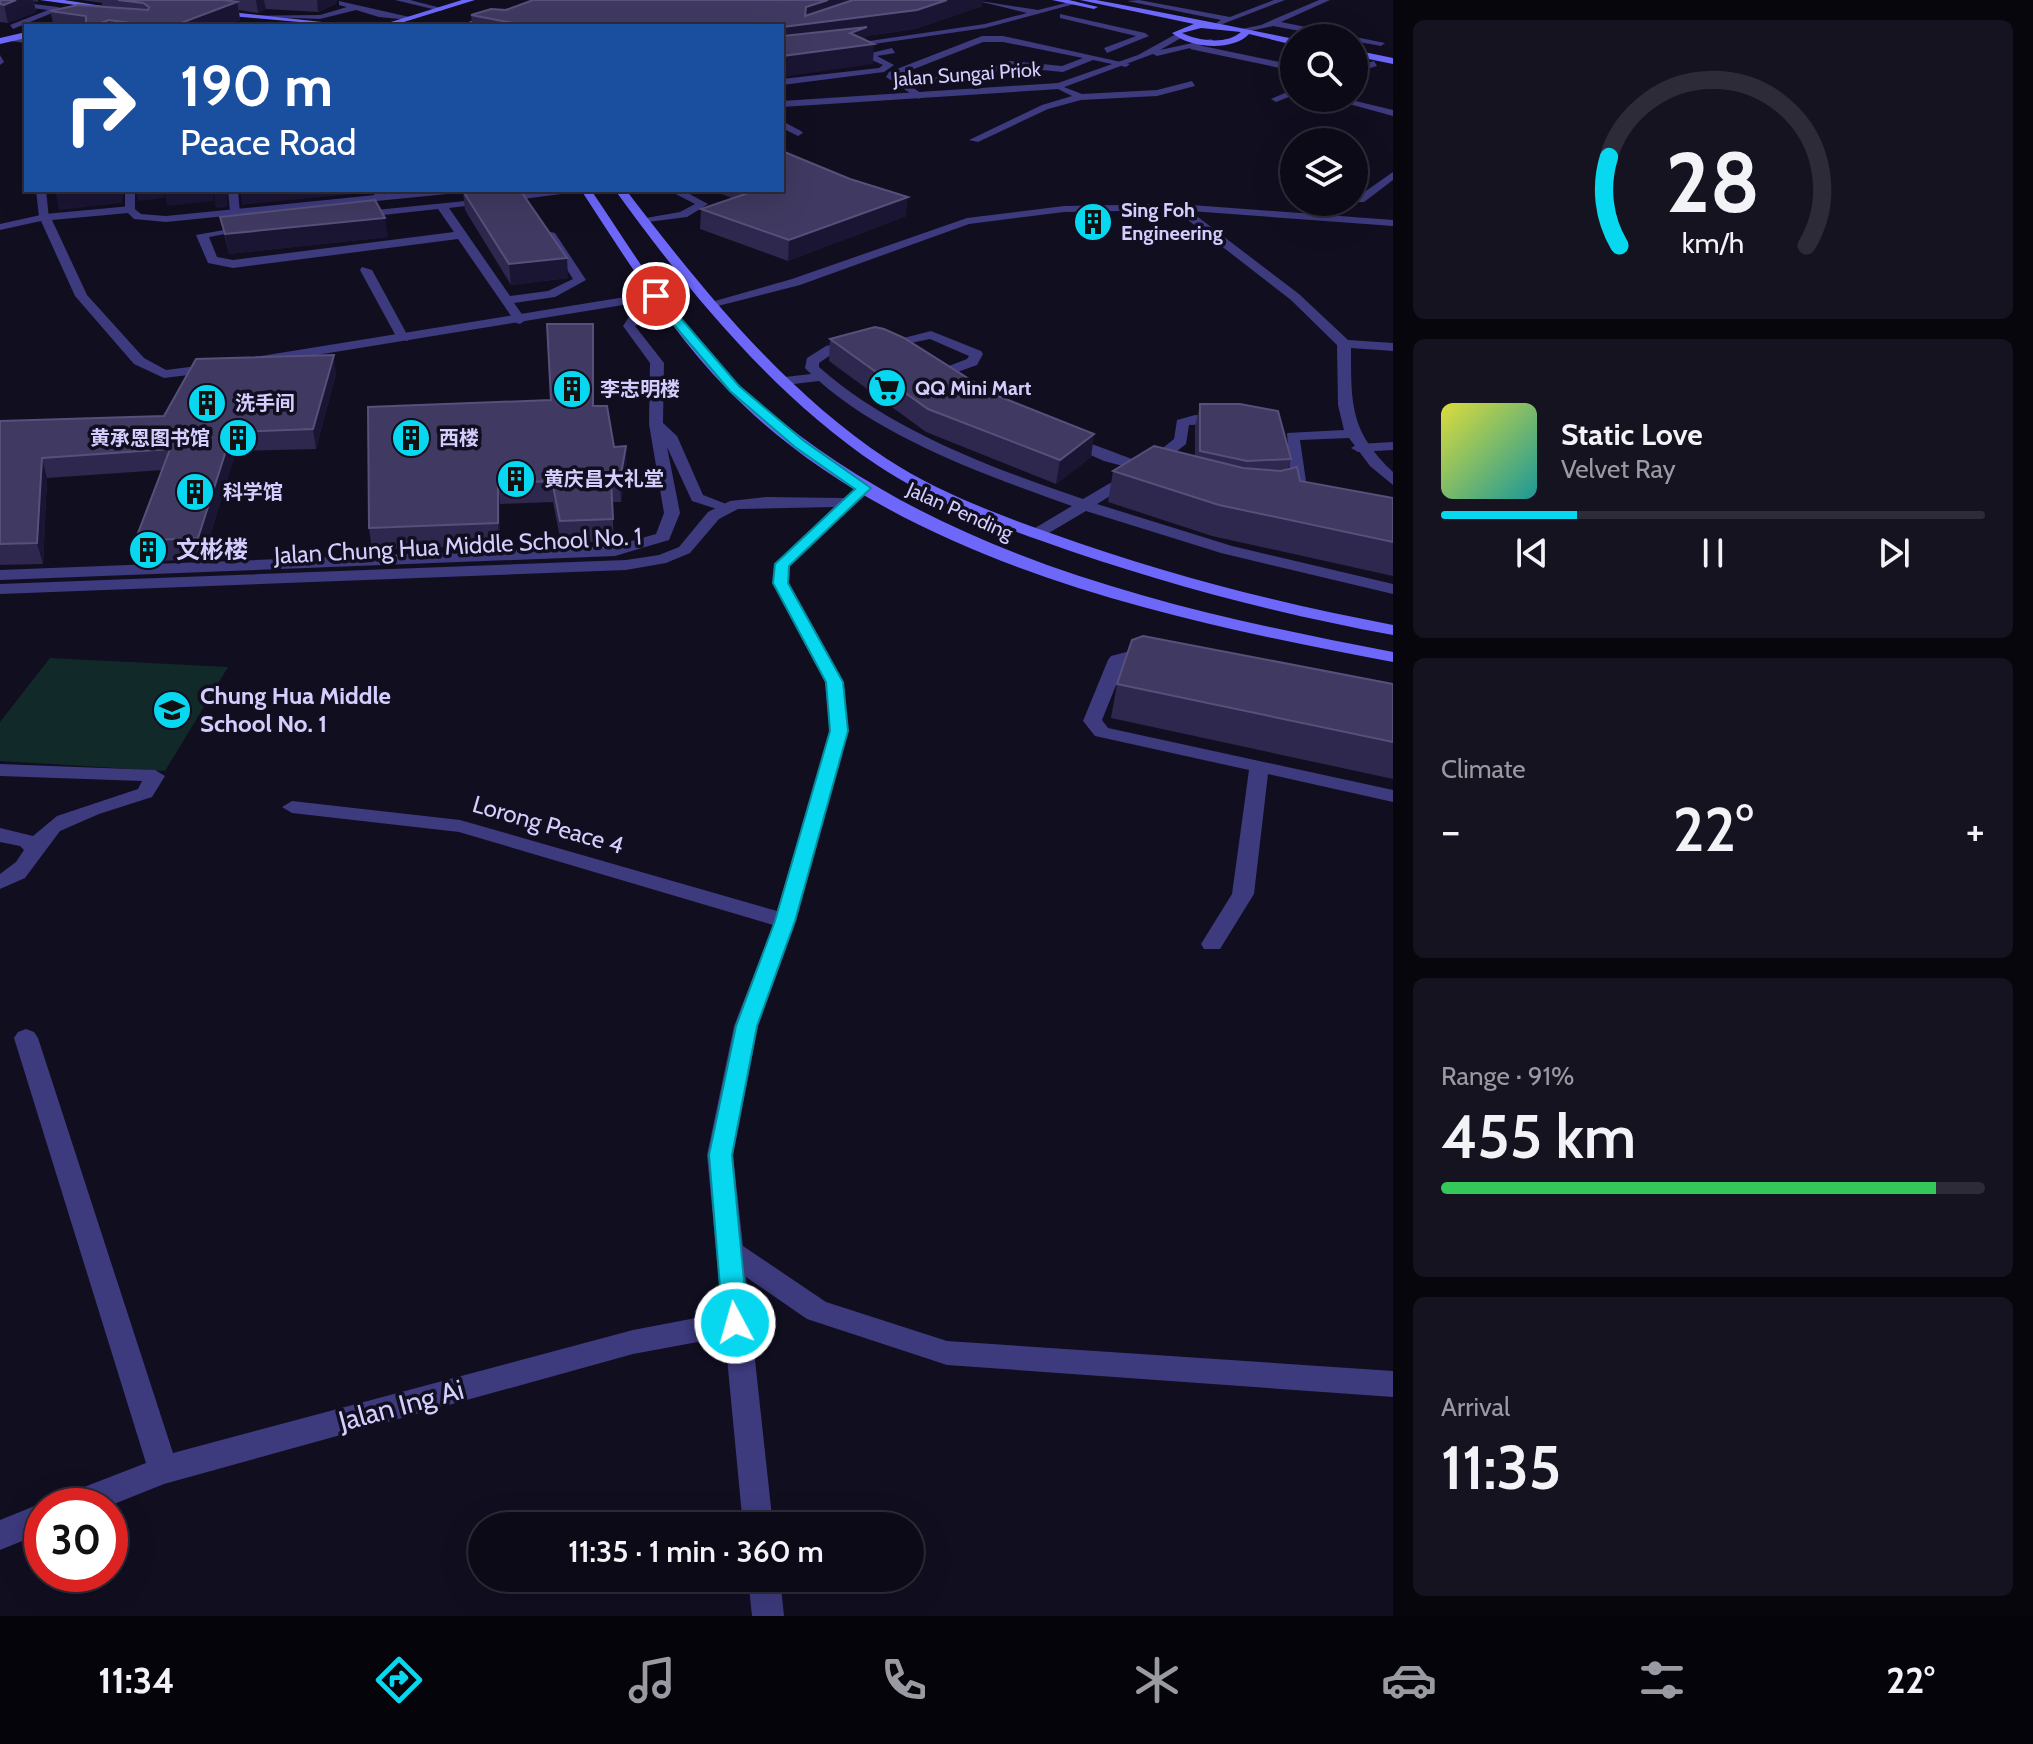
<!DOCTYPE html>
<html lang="en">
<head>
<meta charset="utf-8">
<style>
  :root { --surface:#0d0a18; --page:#161321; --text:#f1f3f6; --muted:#9a9aa2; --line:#2d2b37; --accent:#07d8f0 }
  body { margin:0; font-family:Cabin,"Noto Sans SC",sans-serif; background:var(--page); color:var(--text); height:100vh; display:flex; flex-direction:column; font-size:30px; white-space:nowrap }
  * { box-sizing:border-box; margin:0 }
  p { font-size:26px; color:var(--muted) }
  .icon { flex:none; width:44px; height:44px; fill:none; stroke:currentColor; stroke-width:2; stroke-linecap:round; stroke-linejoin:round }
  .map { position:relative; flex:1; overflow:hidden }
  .sheet { display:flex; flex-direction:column; gap:20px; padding:20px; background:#07060d; width:640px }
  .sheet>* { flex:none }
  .hud { position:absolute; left:24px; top:24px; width:760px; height:168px; border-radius:0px; box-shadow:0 8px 32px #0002,0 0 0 2px var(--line); background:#1a4fa0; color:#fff; overflow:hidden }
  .tools { position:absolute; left:1280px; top:24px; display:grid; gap:16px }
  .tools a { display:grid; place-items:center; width:88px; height:88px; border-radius:50%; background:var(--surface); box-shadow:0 8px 32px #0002,0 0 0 2px var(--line); font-size:40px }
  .speed { position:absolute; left:24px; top:1488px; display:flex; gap:16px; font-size:40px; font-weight:700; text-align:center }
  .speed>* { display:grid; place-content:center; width:104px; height:104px; border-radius:50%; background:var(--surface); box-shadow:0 8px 32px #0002,0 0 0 2px var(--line); line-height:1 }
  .speed .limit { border:12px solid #d22; background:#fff; color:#111 }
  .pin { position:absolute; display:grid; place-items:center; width:68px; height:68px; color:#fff; margin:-34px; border:4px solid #fff; border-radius:50%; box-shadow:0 2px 8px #0007 }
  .me { position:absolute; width:88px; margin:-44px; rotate:354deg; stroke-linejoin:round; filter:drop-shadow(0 0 6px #0008) }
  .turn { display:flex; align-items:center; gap:28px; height:168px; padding:0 24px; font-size:36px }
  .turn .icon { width:104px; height:104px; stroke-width:2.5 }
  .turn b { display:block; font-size:56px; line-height:68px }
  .big { font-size:60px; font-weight:600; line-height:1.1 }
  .sheet .widget { flex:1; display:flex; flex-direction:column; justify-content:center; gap:12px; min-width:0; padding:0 28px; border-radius:12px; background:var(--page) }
  .sheet .dial { align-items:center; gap:0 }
  .dial svg { height:208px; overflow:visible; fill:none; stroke:var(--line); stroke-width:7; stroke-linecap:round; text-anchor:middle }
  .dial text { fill:var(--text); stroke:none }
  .song { display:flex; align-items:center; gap:24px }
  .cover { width:96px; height:96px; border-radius:12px; background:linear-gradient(135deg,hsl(60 70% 55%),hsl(180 70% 35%)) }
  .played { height:8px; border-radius:4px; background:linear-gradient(90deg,var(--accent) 25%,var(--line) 25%) }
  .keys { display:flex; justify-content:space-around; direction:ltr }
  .heat { display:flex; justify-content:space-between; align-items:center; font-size:44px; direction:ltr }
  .charge { height:12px; border-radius:6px; background:linear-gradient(90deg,#34c759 91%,var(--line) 0) }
  .trip { position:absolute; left:468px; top:1512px; width:456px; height:80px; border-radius:40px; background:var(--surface); box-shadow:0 8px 32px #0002,0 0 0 2px var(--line); font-weight:600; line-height:80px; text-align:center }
  .tab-bar { display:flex; height:128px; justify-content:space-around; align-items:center; background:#05040a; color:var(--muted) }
  .tab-bar .icon { width:56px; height:56px }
  .tab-bar .selected { color:var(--accent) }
  .tab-bar b { font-size:36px; color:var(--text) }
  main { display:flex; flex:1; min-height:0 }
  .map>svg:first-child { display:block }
  .green { fill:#112a29 }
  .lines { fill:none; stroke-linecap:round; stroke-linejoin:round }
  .lane { fill:#3d3a7e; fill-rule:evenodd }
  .street { fill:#3d3a7e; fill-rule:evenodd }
  .secondary { fill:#6d68fa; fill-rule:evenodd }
  .wall { fill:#2e274e }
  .shaded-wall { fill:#1b1534 }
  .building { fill:#403961; stroke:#57507a; stroke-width:2 }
  .route { fill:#07d8f0; stroke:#058c9c; stroke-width:2 }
  .labels { text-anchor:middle; stroke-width:7; stroke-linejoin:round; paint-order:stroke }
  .far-street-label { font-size:20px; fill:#d4cefe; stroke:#110e20 }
  .far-poi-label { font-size:20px; font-weight:bold; fill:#d4cefe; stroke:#110e20; text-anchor:start }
  .street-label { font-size:24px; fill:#d4cefe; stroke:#110e20 }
  .poi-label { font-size:24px; font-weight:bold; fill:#d4cefe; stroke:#110e20; text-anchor:start }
  .near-street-label { font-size:28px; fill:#d4cefe; stroke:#110e20 }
</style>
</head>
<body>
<main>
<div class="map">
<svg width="1393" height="1616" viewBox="0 0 1393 1616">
  <rect width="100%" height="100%" fill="#110e20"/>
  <path class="green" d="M50 658 228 667 165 771 0 761V722Z"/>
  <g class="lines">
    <g class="lane">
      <path d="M0 0 58 7 62 9 13 29 10 25 48 10 0 4Z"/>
      <path d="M395 0H410L445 9 441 11Z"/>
      <path d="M974 0 1038 10 1074 1 1078 3 985 28 846 48 842 45 985 24 1027 13Z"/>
      <path d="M1139 0 1230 17 1274 0H1285L1220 25 1216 23 1221 20 1127 1Z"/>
      <path d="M1319 0H1330L1281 22 1385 43 1381 46 1273 26 1241 33 1237 30 1261 25Z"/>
      <path d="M339 1 414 18 410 20 379 17 356 10 320 19 240 16 320 15 347 7 339 5Z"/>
      <path d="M1060 14 1145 33 1149 36 1107 53 1104 48 1136 36 1060 18Z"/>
      <path d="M13 36 26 37V43L10 41Z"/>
      <path d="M982 36H1003L1130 64 1126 67 1093 60 1063 72 1011 67 973 80 908 84 922 94 919 99 886 77 889 72ZM983 42H1003L1083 58 1062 66 1010 61 972 74 901 80 896 76Z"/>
      <path d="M1193 44 1294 65V71L1190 49Z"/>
      <path d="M892 48 895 53 877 56 894 65 884 72 782 85V79L879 68 883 65 867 58V54Z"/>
      <path d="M0 55 4 62 0 65Z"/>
      <path d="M1192 81 1195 86 1157 96 1081 100 1048 109 978 142 969 140 1042 105 1072 96 1056 88V84L1082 94 1157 90Z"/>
      <path d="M1294 89V95L1276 102 1271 99Z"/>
      <path d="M782 121 801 131 803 133 798 136 782 128Z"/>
      <path d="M36 190H46L49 219 39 217Z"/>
      <path d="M125 190H135V211L125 209Z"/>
      <path d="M228 190H238L240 214 230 212Z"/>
      <path d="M372 190H382L386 198 377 200Z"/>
      <path d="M668 190H682L708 204 687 217 640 223V219L680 212 695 204Z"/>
      <path d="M495 198V202L491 203 449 208 510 296 548 291 573 279 545 235 551 232 555 233 586 280 555 297 514 303 526 320 520 324 516 323 458 239 233 268 208 263 196 235 252 225V229L209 237 217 257 233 260 454 232 438 209 356 218 350 215 356 212Z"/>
      <path d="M362 267 372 270 409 338 408 341 397 338 360 270Z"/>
      <path d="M666 305 672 309 670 312 635 326 664 363 663 423 677 436 703 495 734 507 726 512 692 501 667 447 680 513 669 540 615 556 0 580V570L614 546 656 534 664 513 649 424 650 363 623 326 629 317Z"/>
      <path d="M931 331 981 351 983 354 977 365 938 379 931 375 933 372 967 359 969 356 930 339 887 348 880 344Z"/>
      <path d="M1393 442V450L1358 452 1351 448 1358 444Z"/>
      <path d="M0 764 155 770 165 776 152 797 99 814 60 831 25 878 0 889V874L16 862 24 850 20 846 0 842V828L33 836 57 816 138 789 142 781 0 776Z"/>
    </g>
    <g class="street">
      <path d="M1178 33 1181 38 1160 50 1211 39 1215 42 1157 56 1153 54 1059 89 782 107V101L1058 83 1138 55Z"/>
      <path d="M1374 61 1377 66 1354 73V67Z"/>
      <path d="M1327 98H1343L1393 110V116Z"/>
      <path d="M1393 172V180L1364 202H1356V198Z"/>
      <path d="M425 190H462L457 193 166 222 134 219 128 213 52 220 87 295 144 358 166 370 213 364 220 368 213 372 164 378 134 364 75 296 41 221 0 230V224L45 214 131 206 141 214 166 216Z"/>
      <path d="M513 190H591L523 199Z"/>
      <path d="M1178 204 1393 220V226L1190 211 1299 294 1348 340 1393 343V351L1351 348C1351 404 1350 432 1393 472V485L1370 466 1349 438 1300 440 1307 488 1299 495H1289L1286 492 1291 487 1287 433 1344 430 1338 405 1337 345 1291 300 1175 210 1064 212 969 224 800 285 714 307 708 303 792 279 967 218 1064 206Z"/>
      <path d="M656 292 660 293V299L261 364 254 360 261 356Z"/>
      <path d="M853 340 860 344 858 347 835 352 819 363V367C891 431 992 468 1083 499L1134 469 1104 461 1063 443V437C1074 435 1127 458 1144 463L1174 439 1177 420 1195 415 1230 417V423L1225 424 1189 425 1186 444 1157 467 1156 472 1148 473 1097 504 1232 546 1393 584V594L1221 553 1086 511 1042 537H1030V531L1072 506C990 477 884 439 819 381L785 385 778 381 785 377 811 374 805 368 807 358 826 346Z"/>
      <path d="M864 483 869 485V491L790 565 789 583 843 682 848 731 796 921 758 1026 733 1155 743 1246 826 1302 947 1341 1393 1371V1397L947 1365 807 1319 746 1277 773 1526H743L725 1337 633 1354 164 1484 109 1506H57L61 1496 146 1463 14 1038 18 1032 26 1029 34 1032 38 1038 173 1453 633 1330 722 1313 707 1155 734 1026 773 925 459 832 292 813 282 807 292 801 460 820 777 911 830 731 825 682 773 583 774 564 834 507 738 509 719 519 690 553 666 563 626 570 0 594V584L626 560 659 555 679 547 708 512 730 501 766 497 844 498Z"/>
      <path d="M1134 650 1159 653 1162 657C1153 666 1137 660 1125 663L1102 720 1108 728 1393 790V802L1268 774 1254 894 1220 949H1204L1201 944 1232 894 1249 770 1095 736 1083 721 1108 660 1111 656Z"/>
      <path d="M42 1503 49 1506H42V1533L0 1550V1520Z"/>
      <path d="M748 1578H780L784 1616H752Z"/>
    </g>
    <g class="secondary">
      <path d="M40 0H64L122 9 118 11Z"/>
      <path d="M462 0H475L391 26H378Z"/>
      <path d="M533 0H545L469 26H457Z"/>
      <path d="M1052 0H1069L1098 7 1094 9Z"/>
      <path d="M1080 0H1096C1165 13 1226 25 1294 39V45L1249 34C1232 52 1190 48 1172 33L1194 24ZM1201 28 1241 32C1227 45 1198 41 1182 33Z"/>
      <path d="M212 10 340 24 344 26 209 14Z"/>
      <path d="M26 32V38L0 44V38Z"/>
      <path d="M1354 50 1393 58V64L1354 56Z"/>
      <path d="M581 190H591C637 258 681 332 741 387 920 552 1161 608 1393 652V662C1165 619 895 562 727 389 670 330 626 259 581 190Z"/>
      <path d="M615 190H626C701 288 783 390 887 459 938 492 996 514 1053 534 1164 574 1277 603 1393 625V635C1274 613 1156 582 1042 541 985 521 928 499 877 465 773 395 688 291 615 190Z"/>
    </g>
  </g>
  <g class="wall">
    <path d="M0 0H38V2L34 1 36 12 8 23 0 22Z"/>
    <path d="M82 0H337L336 4 318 12 266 9 258 13 239 10 240 20 224 26H54L50 11 102 7V3Z"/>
    <path d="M982 6 915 29 866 36V40L873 64 782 26H472L471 15 506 10Z"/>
    <path d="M711 190H782L906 216 788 261 700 229 701 209 732 198Z"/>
    <path d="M463 191 568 278 511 285 465 210Z"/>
    <path d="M220 217 388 237 229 254Z"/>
    <path d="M593 324 594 406 614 447 627 467 621 502H612L614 541 561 543 553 502 500 504V545L372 550 369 528 551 400Z"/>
    <path d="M830 339 1094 434 1091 457 1056 484 926 432 829 361Z"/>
    <path d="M336 374 316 449 236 451 203 559 140 562 135 541 162 470 47 478 43 564 0 565V421L164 416Z"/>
    <path d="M1200 404 1291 459 1288 469 1300 481 1393 498V576L1212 536 1108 502 1113 471 1195 456V427Z"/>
    <path d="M1117 684H1393V779L1111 718Z"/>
  </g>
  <g class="shaded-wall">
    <path d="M16 0H33L36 12 8 23 4 5Z"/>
    <path d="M256 0H264L266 9 258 13Z"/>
    <path d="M317 0H337L336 4 318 12Z"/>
    <path d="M828 0H983L982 6 915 29 866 36V45L874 44 873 64 782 77V27L806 7Z"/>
    <path d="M237 2 240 20 224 26H173Z"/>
    <path d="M109 20 110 26H92Z"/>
    <path d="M55 190H124L122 203 59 210Z"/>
    <path d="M136 190H163L165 198 138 201Z"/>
    <path d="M164 190H212L214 201 167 206Z"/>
    <path d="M213 190H228L227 207 216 208Z"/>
    <path d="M240 190H363V193L242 205Z"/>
    <path d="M908 197 906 216 788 261 789 240Z"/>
    <path d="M385 218 388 237 229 254 225 234Z"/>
    <path d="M567 258 568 278 511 285 509 264Z"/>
    <path d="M593 324 594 343V426L593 406Z"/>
    <path d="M334 355 336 374 316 449 313 429Z"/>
    <path d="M232 432 236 451 203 559 198 538Z"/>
    <path d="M1094 434 1091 457 1056 484 1060 460Z"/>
    <path d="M626 446 627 467 621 502 620 480Z"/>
    <path d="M42 458 47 478 43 564 37 543Z"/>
    <path d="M498 483 500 504V545L498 523Z"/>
  </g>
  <g class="building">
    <path d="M0 0H16L4 5 0 4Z"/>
    <path d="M118 0H224L237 2 173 26H152L109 20 92 26H86V16L50 11 78 5 148 10 149 7 143 3Z"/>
    <path d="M533 0H828L806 7 805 16 853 0H947L917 10 782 27V26H528L471 15 491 9 506 10Z"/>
    <path d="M867 27 850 33 874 44 782 56V34L783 36Z"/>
    <path d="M782 151 850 179 908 197 789 240 701 209 757 190H782Z"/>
    <path d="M474 190H520L567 258 509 264 463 191Z"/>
    <path d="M375 200 385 218 225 234 220 217Z"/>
    <path d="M547 324H593V406H607L614 447 626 446 620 480 611 481 613 519 560 521 552 481 498 483V523L369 528 368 407 551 400Z"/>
    <path d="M875 327 884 329 904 338 993 394 1094 434 1060 460 928 409 830 339Z"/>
    <path d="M334 355 313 429 232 432 198 538 135 541 170 449 42 458 37 543 0 544V421L164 416 196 359Z"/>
    <path d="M1200 404H1240L1278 411 1291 459 1247 461 1200 451Z"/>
    <path d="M1154 446 1243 468 1281 471 1297 467 1300 481 1393 498V542L1219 505 1113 471Z"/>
    <path d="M1143 636 1393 684V742L1117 684 1132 640Z"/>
  </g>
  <path class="route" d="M652 294H660L739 386 804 441 871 488 789 566 788 583 843 682 848 731 795 921 757 1026 732 1155 748 1323 744 1331 735 1334 726 1331 723 1323 709 1155 736 1026 775 921 830 731 826 682 773 583 775 564 855 489 795 447 730 391 652 299Z"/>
  <defs>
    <g id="building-disc" transform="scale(2)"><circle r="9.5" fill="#07d8f0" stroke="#110e20"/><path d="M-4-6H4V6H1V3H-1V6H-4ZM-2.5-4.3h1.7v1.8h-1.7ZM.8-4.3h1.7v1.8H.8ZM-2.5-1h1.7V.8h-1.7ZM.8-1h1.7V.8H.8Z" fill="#111"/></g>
    <g id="supermarket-disc" transform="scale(2)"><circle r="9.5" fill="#07d8f0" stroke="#110e20"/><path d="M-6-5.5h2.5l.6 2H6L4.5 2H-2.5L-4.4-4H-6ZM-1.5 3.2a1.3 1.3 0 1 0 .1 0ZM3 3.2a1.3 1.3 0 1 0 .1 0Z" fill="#111"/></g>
    <g id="school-disc" transform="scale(2)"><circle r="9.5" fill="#07d8f0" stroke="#110e20"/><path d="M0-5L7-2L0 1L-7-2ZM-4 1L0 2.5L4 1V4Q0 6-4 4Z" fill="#111"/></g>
  </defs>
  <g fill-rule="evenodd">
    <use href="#building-disc" x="1093" y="222"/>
    <use href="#supermarket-disc" x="887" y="388"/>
    <use href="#building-disc" x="572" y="389"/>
    <use href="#building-disc" x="207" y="403"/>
    <use href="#building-disc" x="238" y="438"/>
    <use href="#building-disc" x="411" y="438"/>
    <use href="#building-disc" x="516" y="479"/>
    <use href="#building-disc" x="195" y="492"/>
    <use href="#building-disc" x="148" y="550"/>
    <use href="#school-disc" x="172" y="710"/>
  </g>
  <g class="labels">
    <g class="far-street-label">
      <text transform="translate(967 74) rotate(-4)" y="7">Jalan Sungai Priok</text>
      <text transform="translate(960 511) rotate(24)" y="7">Jalan Pending</text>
    </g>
    <g class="far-poi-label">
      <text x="1121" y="217">Sing Foh<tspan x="1121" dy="23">Engineering</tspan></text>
      <text x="915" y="395">QQ Mini Mart</text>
      <text x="600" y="396">李志明楼</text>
      <text x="235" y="410">洗手间</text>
      <text x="210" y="445" text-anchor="end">黄承恩图书馆</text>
      <text x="439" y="445">西楼</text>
      <text x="544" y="486">黄庆昌大礼堂</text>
      <text x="223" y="499">科学馆</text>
    </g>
    <g class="street-label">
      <text transform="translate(458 546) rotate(-3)" y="8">Jalan Chung Hua Middle School No. 1</text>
      <text transform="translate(548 825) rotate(16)" y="8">Lorong Peace 4</text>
    </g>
    <g class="poi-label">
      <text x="176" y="558">文彬楼</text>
      <text x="200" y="704">Chung Hua Middle<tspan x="200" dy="28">School No. 1</tspan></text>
    </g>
    <g class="near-street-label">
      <text transform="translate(401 1405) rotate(-15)" y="10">Jalan Ing Ai</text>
    </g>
  </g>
</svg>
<div class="tools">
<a><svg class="icon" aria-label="search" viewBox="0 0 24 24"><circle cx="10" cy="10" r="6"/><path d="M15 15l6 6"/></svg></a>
<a><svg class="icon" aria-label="layers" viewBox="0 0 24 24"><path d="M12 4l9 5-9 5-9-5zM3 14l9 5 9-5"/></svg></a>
</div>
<div class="speed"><div class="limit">30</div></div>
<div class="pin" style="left:656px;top:296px;background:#d93025"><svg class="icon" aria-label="arrive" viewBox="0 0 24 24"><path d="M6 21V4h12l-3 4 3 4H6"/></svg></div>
<svg class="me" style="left:735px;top:1323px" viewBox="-20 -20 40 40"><circle r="17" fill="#07d8f0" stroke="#fff" stroke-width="3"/><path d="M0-11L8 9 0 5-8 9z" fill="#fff"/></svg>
<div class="trip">11:35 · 1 min · 360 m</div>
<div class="hud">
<div class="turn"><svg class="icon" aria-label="right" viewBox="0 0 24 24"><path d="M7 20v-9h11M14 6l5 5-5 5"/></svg><div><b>190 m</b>Peace Road</div></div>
</div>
</div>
<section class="sheet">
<div class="widget dial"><svg viewBox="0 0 100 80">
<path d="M14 69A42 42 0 1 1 86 69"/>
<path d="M14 69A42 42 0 0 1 10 35" stroke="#07d8f0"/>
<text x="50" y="56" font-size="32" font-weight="700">28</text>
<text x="50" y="72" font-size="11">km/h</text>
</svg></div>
<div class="widget">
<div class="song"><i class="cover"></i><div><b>Static Love</b><p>Velvet Ray</p></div></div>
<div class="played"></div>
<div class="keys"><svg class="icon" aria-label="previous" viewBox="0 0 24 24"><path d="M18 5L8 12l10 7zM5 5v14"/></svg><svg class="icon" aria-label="pause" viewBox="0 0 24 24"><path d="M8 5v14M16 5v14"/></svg><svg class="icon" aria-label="next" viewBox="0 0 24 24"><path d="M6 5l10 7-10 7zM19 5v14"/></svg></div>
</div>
<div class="widget"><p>Climate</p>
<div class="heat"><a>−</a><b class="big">22°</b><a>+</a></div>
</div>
<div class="widget"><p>Range · 91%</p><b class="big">455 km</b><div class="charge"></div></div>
<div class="widget"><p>Arrival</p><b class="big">11:35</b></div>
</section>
</main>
<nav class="tab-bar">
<b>11:34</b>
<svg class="icon selected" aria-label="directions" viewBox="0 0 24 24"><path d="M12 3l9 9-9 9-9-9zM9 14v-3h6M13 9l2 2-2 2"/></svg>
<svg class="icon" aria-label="music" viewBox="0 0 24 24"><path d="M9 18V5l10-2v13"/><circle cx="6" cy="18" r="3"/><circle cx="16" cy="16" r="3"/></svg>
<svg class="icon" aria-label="phone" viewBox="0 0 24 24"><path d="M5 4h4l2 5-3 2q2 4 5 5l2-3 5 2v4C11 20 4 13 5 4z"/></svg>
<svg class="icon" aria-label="climate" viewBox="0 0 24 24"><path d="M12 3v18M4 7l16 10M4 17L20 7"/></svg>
<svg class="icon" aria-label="car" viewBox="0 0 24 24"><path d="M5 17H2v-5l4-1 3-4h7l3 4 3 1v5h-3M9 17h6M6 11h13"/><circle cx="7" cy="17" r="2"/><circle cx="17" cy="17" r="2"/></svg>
<svg class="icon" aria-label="filters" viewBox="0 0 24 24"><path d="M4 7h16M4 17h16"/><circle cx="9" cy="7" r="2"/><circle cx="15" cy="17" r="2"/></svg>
<b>22°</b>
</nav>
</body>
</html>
